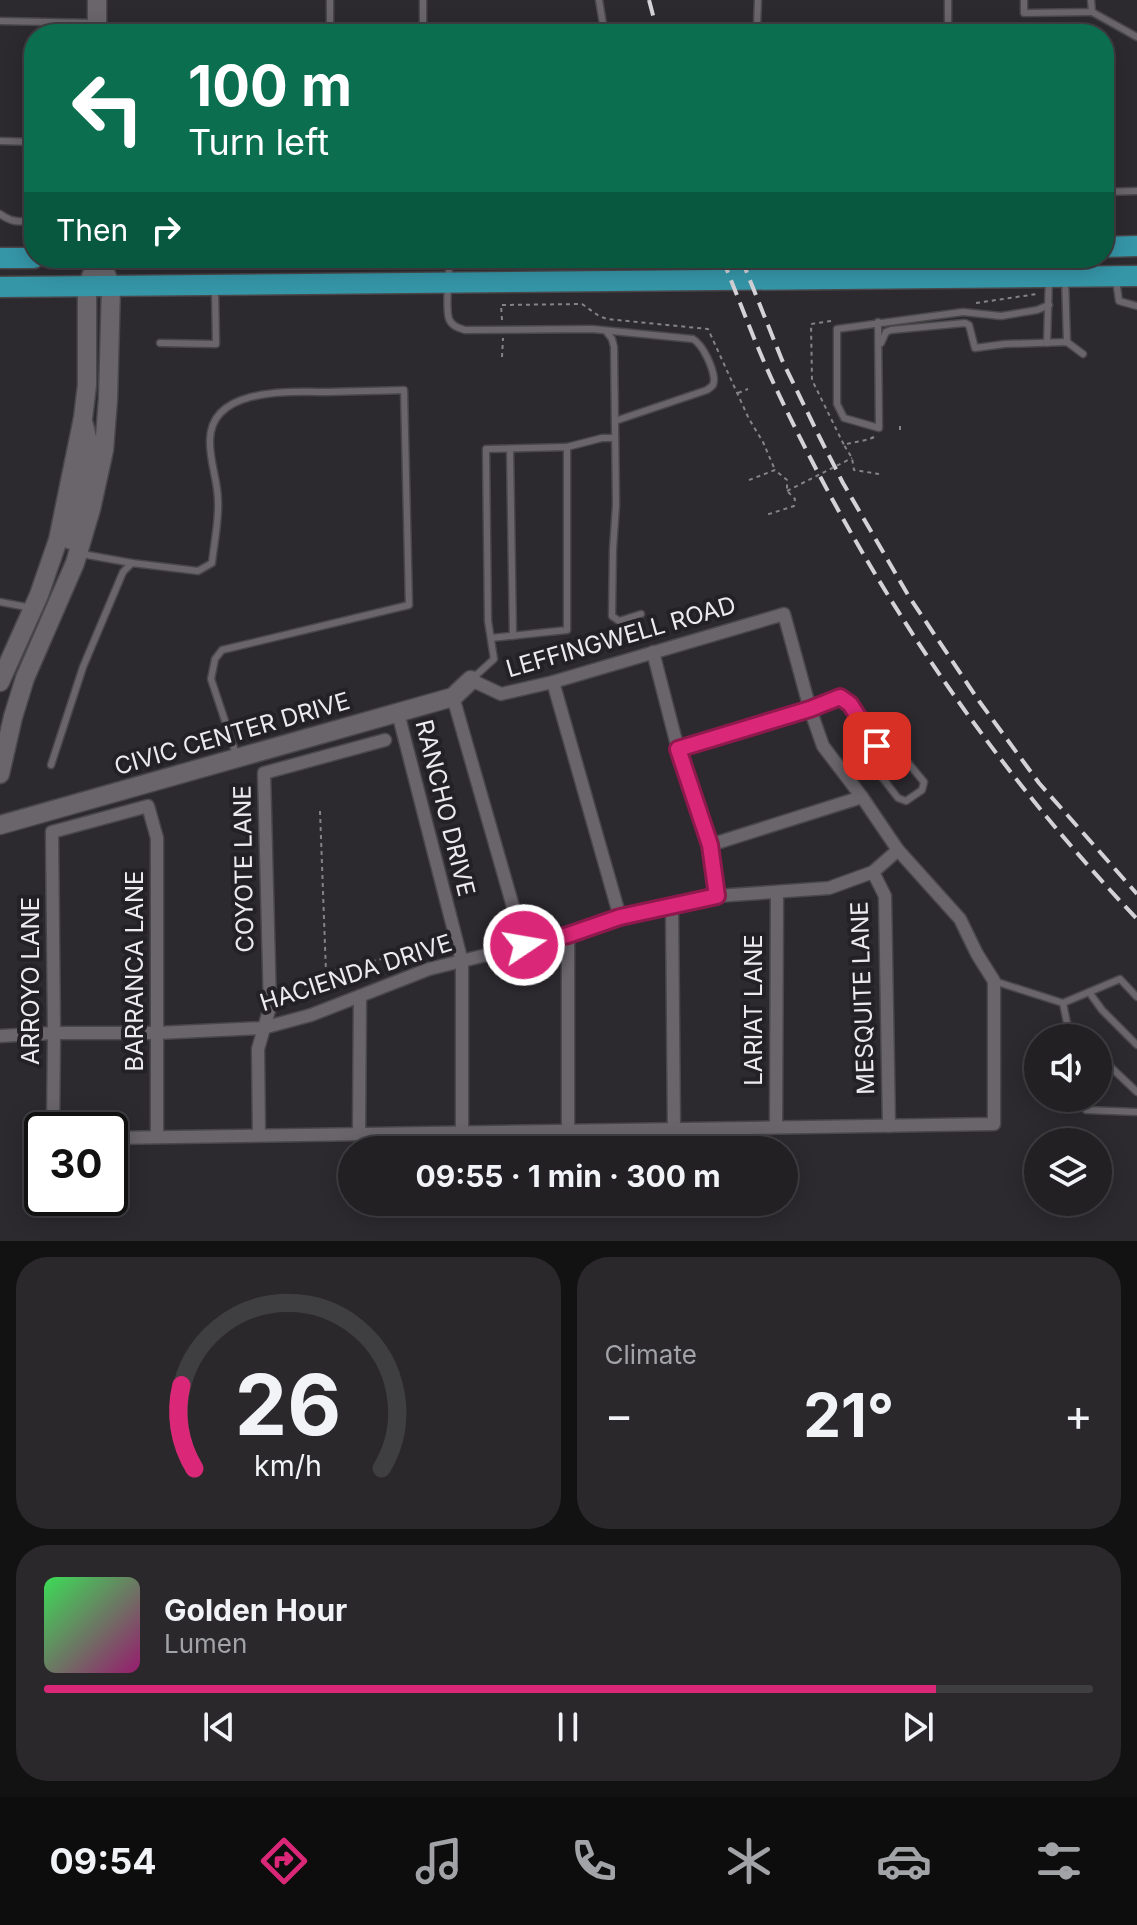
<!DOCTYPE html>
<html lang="en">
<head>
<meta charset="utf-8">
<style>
  :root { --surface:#222023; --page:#2a282b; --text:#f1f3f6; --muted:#a2a3a6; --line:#3f3e41; --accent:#db2777 }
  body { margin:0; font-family:Inter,sans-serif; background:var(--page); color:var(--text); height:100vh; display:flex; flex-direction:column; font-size:30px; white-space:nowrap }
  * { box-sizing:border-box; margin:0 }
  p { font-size:26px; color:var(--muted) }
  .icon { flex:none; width:44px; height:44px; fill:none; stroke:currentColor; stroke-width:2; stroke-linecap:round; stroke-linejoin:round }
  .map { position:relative; height:1241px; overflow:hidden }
  .panel { display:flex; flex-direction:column; gap:16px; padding:16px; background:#131213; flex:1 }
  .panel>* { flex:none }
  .hud { position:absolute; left:24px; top:24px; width:1090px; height:244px; border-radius:32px; box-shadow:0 4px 20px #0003,0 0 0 2px var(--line); background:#0b6e4f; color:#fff; overflow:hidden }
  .controls { position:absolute; left:1024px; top:1024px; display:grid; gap:16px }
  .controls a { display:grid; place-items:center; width:88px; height:88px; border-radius:50%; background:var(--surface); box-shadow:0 4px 20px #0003,0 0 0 2px var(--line); font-size:40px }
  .speed { position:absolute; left:24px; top:1112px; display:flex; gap:16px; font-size:40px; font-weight:700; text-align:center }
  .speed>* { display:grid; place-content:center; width:104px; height:104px; border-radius:50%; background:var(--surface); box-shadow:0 4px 20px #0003,0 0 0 2px var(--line); line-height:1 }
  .speed .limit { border:4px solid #111; border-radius:12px; background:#fff; color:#111 }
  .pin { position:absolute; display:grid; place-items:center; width:68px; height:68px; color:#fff; margin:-34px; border-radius:16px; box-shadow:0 4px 12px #0006 }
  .me { position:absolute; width:88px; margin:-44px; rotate:78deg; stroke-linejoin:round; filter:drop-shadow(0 0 6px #0008) }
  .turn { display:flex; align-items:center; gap:28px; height:168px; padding:0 32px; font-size:36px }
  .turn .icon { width:104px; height:104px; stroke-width:2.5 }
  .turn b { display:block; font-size:56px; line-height:68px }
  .then { display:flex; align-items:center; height:76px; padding:0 32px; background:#0003; gap:16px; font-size:30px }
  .big { font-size:60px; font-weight:700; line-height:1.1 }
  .panel .card { flex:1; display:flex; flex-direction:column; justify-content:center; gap:12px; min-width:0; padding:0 28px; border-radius:32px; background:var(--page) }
  .panel .dial { align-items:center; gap:0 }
  .dial svg { height:208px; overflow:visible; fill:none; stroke:var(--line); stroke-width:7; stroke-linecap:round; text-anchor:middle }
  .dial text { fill:var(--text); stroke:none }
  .song { display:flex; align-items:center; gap:24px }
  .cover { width:96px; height:96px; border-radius:12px; background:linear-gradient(135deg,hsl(130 70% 55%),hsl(320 70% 35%)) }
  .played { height:8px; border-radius:4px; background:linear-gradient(90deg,var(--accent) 85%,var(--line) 85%) }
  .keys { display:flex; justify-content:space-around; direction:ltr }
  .heat { display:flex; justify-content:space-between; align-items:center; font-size:44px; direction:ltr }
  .panel .tiles { flex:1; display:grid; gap:16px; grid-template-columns:1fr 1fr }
  .card:last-child { grid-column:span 2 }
  .trip { position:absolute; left:338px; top:1136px; width:460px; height:80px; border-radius:40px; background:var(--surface); box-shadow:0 4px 20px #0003,0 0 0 2px var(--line); font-weight:700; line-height:80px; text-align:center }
  .menu { display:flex; height:128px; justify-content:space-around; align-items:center; background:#0e0d0e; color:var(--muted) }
  .menu .icon { width:56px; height:56px }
  .menu .selected { color:var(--accent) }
  .menu b { font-size:36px; color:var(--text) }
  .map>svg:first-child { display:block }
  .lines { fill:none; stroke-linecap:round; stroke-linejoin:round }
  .lane-casing { stroke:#49474a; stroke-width:9 }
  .street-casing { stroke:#49474a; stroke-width:15 }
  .secondary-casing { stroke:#49474a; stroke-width:21 }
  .primary-casing { stroke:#49474a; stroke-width:23 }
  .path { stroke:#858387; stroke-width:2; stroke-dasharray:4 4; stroke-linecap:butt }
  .lane { stroke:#69656b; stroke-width:6 }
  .street { stroke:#69656b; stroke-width:12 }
  .secondary { stroke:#69656b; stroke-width:18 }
  .primary { stroke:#3596a8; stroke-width:20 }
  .rail { stroke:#d4d2d6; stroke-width:4; stroke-dasharray:16 8; stroke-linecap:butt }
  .path-bridge { stroke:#858387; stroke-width:2; stroke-dasharray:4 4; stroke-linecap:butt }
  .route-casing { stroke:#8e194d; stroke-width:20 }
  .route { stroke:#db2777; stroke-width:14 }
  .labels { text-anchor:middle; stroke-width:8; stroke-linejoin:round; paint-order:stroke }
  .street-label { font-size:24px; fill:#eceaed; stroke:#232126 }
</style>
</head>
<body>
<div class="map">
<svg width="1137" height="1241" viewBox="0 0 1137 1241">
  <rect width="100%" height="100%" fill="#2d2a2f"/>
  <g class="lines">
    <g class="lane-casing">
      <g id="lane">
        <path d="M330 0V34"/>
        <path d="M758 0 757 26 759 34"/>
        <path d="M1024 0V13L1092 12 1091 0"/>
        <path d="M1092 12 1137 37"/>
        <path d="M0 21 96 23"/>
        <path d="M423 34V0"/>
        <path d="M499 34 596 33 604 30 599 0"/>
        <path d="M948 34V0"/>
        <path d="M0 141 34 142"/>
        <path d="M1104 192 1137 191"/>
        <path d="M0 214C11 222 23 224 34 217"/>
        <path d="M450 258C449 272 445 307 449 319 452 326 458 328 465 330L592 329 693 339C703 345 713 367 714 379 714 386 712 386 707 390L615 421"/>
        <path d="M1061 258 1065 278 1067 342"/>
        <path d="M947 275V258"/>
        <path d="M1116 280 1119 301 1137 306"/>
        <path d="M878 322 879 428 844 418 837 404V329L963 312 1001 316 1037 310 1049 305"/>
        <path d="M606 331 612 339 614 347 616 505 613 549 612 616 619 621 641 614"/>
        <path d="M160 343 216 344 215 289"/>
        <path d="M881 343 886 332 891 330 965 323 969 325 975 348 1005 344 1067 342 1083 354"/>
        <path d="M1047 343 1049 278 1056 258"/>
        <path d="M567 447 602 438H615"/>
        <path d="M510 449 513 636"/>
        <path d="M82 554 132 563 198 571 212 563C214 543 219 521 218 501 218 481 209 460 210 440 211 386 293 392 329 392 354 391 379 391 404 390L409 605 222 650 215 659 211 679 236 754"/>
        <path d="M0 602 32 608"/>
        <path d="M472 679 494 659 488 621 486 449 567 447V630L491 638"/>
        <path d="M810 709 840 697 850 704 877 746"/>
        <path d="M889 740 924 782 922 790 906 801 898 798 867 758 869 751Z"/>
        <path d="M51 765 83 667 123 572 132 563"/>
        <path d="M994 981 1063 1003 1120 979 1137 997"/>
        <path d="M1089 992 1102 1010 1137 1045"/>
        <path d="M1063 1003 1070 1038"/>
        <path d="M1069 1027 1081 1038"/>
        <path d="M1098 1055 1137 1092"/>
        <path d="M1082 1098 1086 1110 1137 1112"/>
      </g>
    </g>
    <g class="street-casing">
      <g id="street">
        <path d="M653 652 678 749 710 845 717 896"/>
        <path d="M553 682 620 917"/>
        <path d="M453 697 524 945"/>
        <path d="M398 713 462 962V1132"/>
        <path d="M678 749 810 709"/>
        <path d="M710 845 862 797"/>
        <path d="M873 872 885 896 889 1126"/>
        <path d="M672 906 674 1129"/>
        <path d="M0 1036 54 1033H157L263 1028 311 1015 429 969 568 935 620 917 717 896 829 888 873 872 898 850"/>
        <path d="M776 1127 777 893"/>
        <path d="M53 1130 54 1033 52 832 148 806 157 838V1137"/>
        <path d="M568 1130V935"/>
        <path d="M359 1134 360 996"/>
        <path d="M259 1135 258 1049 270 1007 264 773 385 740"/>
        <path d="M110 1138 994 1124V981L977 954 960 919 898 850 862 797 823 746 810 709 784 614 553 682 501 694 471 680"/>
      </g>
    </g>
    <g class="secondary-casing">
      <g id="secondary">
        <path d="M97 0V34"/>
        <path d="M71 540 90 450 84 425"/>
        <path d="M0 682 39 595 58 540 83 418 87 385V286L93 272"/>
        <path d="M0 774 13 717 25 678 75 563 91 509 104 450 108 399 111 286 99 258"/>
        <path d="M0 825 453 697 471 680"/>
      </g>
    </g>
    <g class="primary-casing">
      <g id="primary">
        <path d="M1104 247 1137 246"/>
        <path d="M0 258H34"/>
        <path d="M0 287 1137 276"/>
      </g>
    </g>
    <g class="path">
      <path d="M976 303 1037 294"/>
      <path d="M502 320 501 305 582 304 599 316 607 319 708 329 749 419 763 442 775 470"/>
      <path d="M831 321 811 324 812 380 844 445"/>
      <path d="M502 357 503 338"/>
      <path d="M738 393 748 389"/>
      <path d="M900 426V430"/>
      <path d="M874 437C864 442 855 441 844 445L852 458 854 470 879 474"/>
      <path d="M749 480 775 470 787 480V491L795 499 794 506 766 515"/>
      <path d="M320 811 326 972 425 949 426 957"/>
    </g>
    <use href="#lane" class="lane"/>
    <use href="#street" class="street"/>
    <use href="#secondary" class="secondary"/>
    <use href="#primary" class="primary"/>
    <g class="rail">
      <path d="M649 0 658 34"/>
      <path d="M722 258C739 299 754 341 773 382 865 579 987 761 1137 919"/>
      <path d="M741 258 782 360 820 438 843 483 908 595 979 701 1039 783 1137 894"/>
    </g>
    <path class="path-bridge" d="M787 491 852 458"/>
  </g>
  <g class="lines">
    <g class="route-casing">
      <path id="route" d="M524 945 568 935 620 917 717 896 710 845 678 749 810 709 840 697 850 704 877 746"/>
    </g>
    <use href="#route" class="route"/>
  </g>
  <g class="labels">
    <g class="street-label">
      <text transform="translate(621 637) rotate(-16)" y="8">LEFFINGWELL ROAD</text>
      <text transform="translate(232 734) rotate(-16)" y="8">CIVIC CENTER DRIVE</text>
      <text transform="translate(445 808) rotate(76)" y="8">RANCHO DRIVE</text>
      <text transform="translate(244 869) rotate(-91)" y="8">COYOTE LANE</text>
      <text transform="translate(135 971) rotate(-90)" y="8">BARRANCA LANE</text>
      <text transform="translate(356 973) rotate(-18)" y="8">HACIENDA DRIVE</text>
      <text transform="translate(31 981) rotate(-90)" y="8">ARROYO LANE</text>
      <text transform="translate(863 998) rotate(-92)" y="8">MESQUITE LANE</text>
      <text transform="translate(754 1010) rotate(-90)" y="8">LARIAT LANE</text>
    </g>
  </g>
</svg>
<div class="controls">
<a><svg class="icon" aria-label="sound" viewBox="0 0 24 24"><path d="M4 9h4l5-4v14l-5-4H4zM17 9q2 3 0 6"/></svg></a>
<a><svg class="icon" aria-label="layers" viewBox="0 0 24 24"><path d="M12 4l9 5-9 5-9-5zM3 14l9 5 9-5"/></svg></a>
</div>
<div class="speed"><div class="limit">30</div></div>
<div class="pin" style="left:877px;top:746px;background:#d93025"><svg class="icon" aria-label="arrive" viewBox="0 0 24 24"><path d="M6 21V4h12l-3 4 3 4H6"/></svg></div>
<svg class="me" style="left:524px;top:945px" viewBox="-20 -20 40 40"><circle r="17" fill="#db2777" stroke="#fff" stroke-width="3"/><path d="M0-11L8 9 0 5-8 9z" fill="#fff"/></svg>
<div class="trip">09:55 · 1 min · 300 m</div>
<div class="hud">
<div class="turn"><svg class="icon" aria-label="left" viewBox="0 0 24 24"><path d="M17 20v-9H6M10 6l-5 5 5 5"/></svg><div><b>100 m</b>Turn left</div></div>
<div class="then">Then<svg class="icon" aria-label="right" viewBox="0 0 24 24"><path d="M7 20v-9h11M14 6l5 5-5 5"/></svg></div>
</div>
</div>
<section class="panel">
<div class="tiles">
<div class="card dial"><svg viewBox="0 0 100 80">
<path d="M14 69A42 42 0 1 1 86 69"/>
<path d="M14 69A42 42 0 0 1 9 37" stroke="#db2777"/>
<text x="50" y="56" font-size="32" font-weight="700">26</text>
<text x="50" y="72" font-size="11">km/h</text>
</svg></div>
<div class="card"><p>Climate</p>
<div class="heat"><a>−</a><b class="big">21°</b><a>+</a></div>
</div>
<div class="card">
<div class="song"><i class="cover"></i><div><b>Golden Hour</b><p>Lumen</p></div></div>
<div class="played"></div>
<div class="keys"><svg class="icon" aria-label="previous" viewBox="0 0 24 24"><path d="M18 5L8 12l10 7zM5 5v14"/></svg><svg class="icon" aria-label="pause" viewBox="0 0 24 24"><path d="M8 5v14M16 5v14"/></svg><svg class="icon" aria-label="next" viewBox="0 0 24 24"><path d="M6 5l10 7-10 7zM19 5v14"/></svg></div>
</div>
</div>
</section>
<nav class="menu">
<b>09:54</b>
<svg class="icon selected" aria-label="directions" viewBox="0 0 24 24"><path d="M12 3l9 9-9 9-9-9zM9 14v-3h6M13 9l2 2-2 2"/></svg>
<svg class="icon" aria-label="music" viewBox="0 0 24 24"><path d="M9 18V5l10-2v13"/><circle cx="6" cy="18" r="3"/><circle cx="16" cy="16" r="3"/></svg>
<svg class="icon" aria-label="phone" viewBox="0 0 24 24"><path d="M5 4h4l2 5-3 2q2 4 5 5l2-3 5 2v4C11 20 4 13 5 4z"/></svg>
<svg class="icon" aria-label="climate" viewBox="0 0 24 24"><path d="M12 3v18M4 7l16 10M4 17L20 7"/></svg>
<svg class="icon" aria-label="car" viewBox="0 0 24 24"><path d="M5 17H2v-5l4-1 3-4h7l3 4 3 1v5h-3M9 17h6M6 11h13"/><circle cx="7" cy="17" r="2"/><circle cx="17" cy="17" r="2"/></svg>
<svg class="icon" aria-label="filters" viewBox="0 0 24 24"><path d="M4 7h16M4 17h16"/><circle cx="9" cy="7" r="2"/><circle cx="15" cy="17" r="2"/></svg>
</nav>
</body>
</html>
